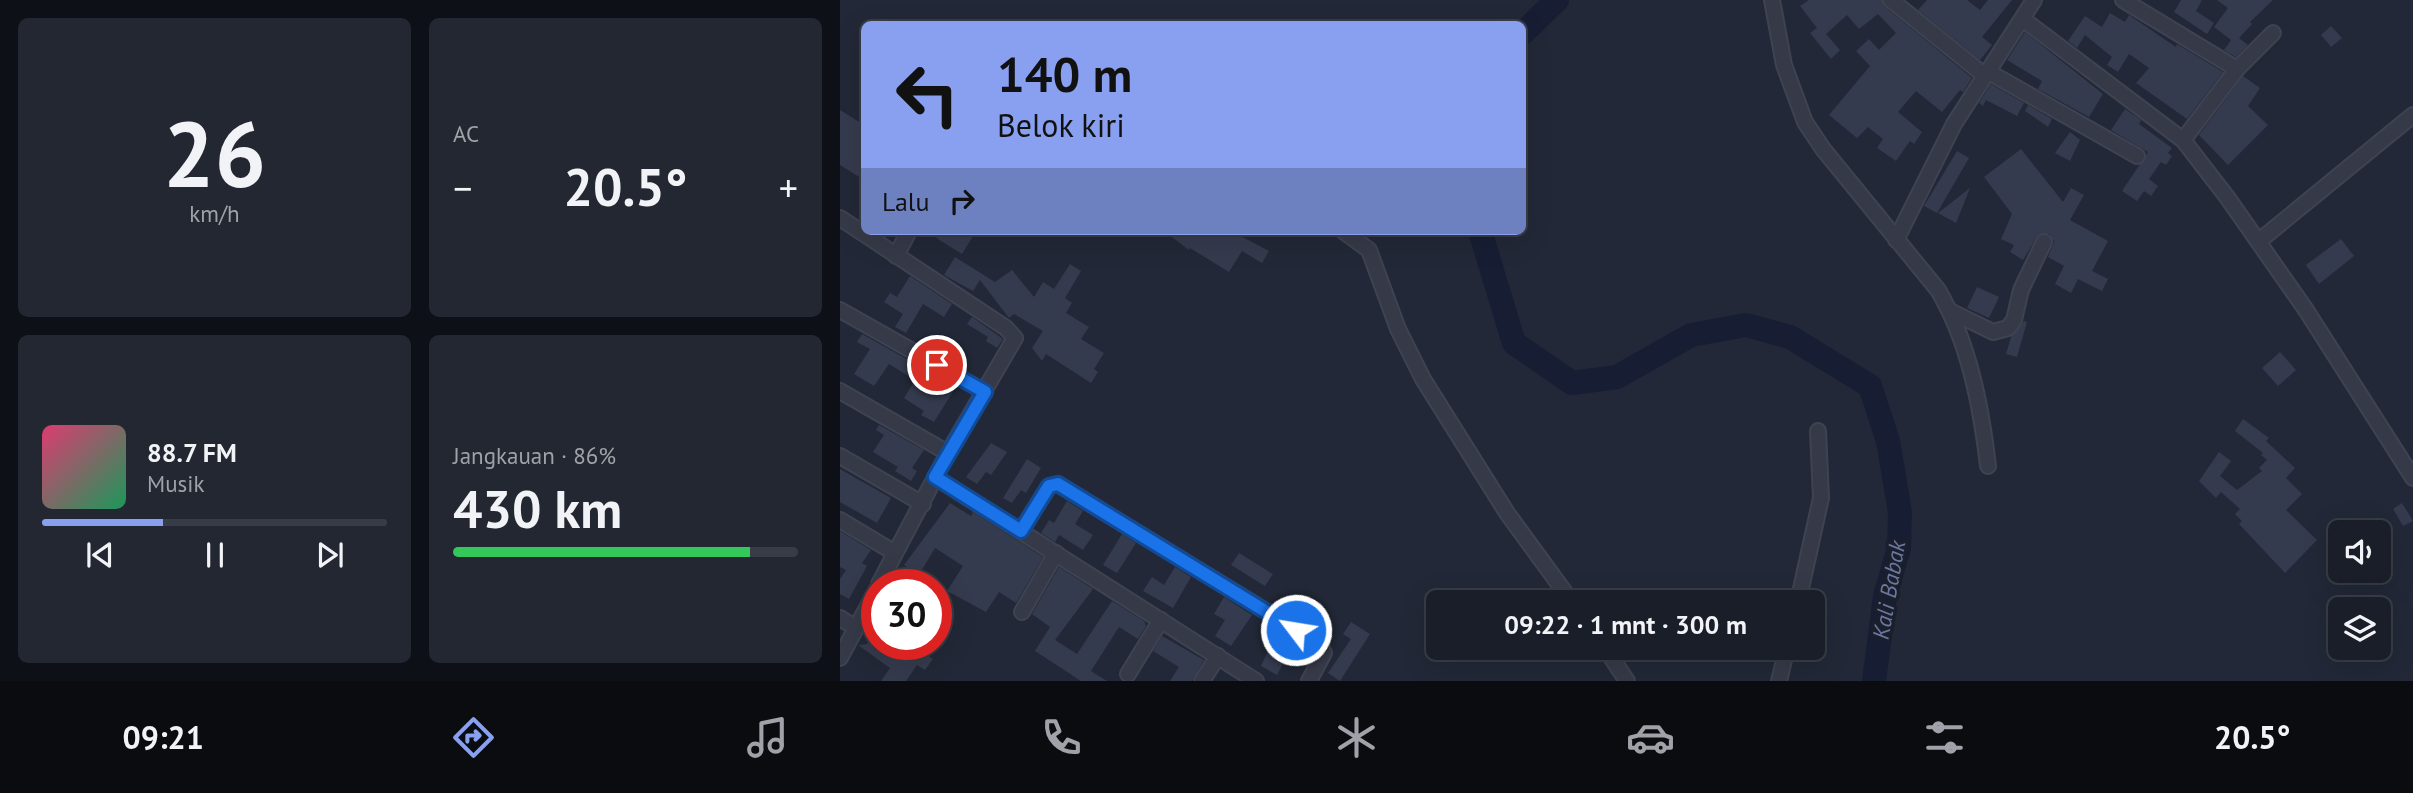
<!DOCTYPE html>
<html lang="id">
<head>
<meta charset="utf-8">
<style>
  :root { --surface:#1a1e29; --page:#232731; --text:#f1f3f6; --muted:#9fa2a8; --line:#383c46; --accent:#89a0f1 }
  body { margin:0; font-family:"PT Sans",sans-serif; background:var(--page); color:var(--text); height:100vh; display:flex; flex-direction:column; font-size:26px; white-space:nowrap }
  * { box-sizing:border-box; margin:0 }
  p { font-size:23px; color:var(--muted) }
  .icon { flex:none; width:38px; height:38px; fill:none; stroke:currentColor; stroke-width:2; stroke-linecap:round; stroke-linejoin:round }
  .map { position:relative; flex:1; overflow:hidden }
  .side { display:flex; flex-direction:column; gap:18px; padding:18px; background:#0e1017; width:840px }
  .side>* { flex:none }
  .top-card { position:absolute; left:21px; top:21px; width:665px; height:214px; border-radius:10px; box-shadow:0 7px 28px #0002,0 0 0 2px var(--line); background:#89a0f1; color:#111; overflow:hidden }
  .tools { position:absolute; left:1488px; top:520px; display:grid; gap:14px }
  .tools a { display:grid; place-items:center; width:63px; height:63px; border-radius:10px; background:var(--surface); box-shadow:0 7px 28px #0002,0 0 0 2px var(--line); font-size:35px }
  .speed { position:absolute; left:21px; top:569px; display:flex; gap:14px; font-size:35px; font-weight:700; text-align:center }
  .speed>* { display:grid; place-content:center; width:91px; height:91px; border-radius:50%; background:var(--surface); box-shadow:0 7px 28px #0002,0 0 0 2px var(--line); line-height:1 }
  .speed .limit { border:10px solid #d22; background:#fff; color:#111 }
  .pin { position:absolute; display:grid; place-items:center; width:60px; height:60px; color:#fff; margin:-30px; border:4px solid #fff; border-radius:50%; box-shadow:0 2px 7px #0007 }
  .me { position:absolute; width:77px; margin:-38px; rotate:301deg; stroke-linejoin:round; filter:drop-shadow(0 0 5px #0008) }
  .turn { display:flex; align-items:center; gap:24px; height:147px; padding:0 21px; font-size:32px }
  .turn .icon { width:91px; height:91px; stroke-width:2.5 }
  .turn b { display:block; font-size:49px; line-height:60px }
  .then { display:flex; align-items:center; height:66px; padding:0 21px; background:#0003; gap:14px; font-size:26px }
  .big { font-size:52px; font-weight:700; line-height:1.1 }
  .side .tile { flex:1; display:flex; flex-direction:column; justify-content:center; gap:10px; min-width:0; padding:0 24px; border-radius:10px; background:var(--page) }
  .side .dial { align-items:center; gap:0 }
  .dial b { font-size:91px; line-height:1 }
  .song { display:flex; align-items:center; gap:21px }
  .cover { width:84px; height:84px; border-radius:10px; background:linear-gradient(135deg,hsl(340 70% 55%),hsl(150 70% 35%)) }
  .played { height:7px; border-radius:4px; background:linear-gradient(90deg,var(--accent) 35%,var(--line) 35%) }
  .keys { display:flex; justify-content:space-around; direction:ltr }
  .heat { display:flex; justify-content:space-between; align-items:center; font-size:38px; direction:ltr }
  .charge { height:10px; border-radius:5px; background:linear-gradient(90deg,#34c759 86%,var(--line) 0) }
  .side .tiles { flex:1; display:grid; gap:18px; grid-template-columns:repeat(2,1fr) }
  .trip { position:absolute; left:586px; top:590px; width:399px; height:70px; border-radius:10px; background:var(--surface); box-shadow:0 7px 28px #0002,0 0 0 2px var(--line); font-weight:700; line-height:70px; text-align:center }
  .menu { display:flex; height:112px; justify-content:space-around; align-items:center; background:#0a0c10; color:var(--muted) }
  .menu .icon { width:49px; height:49px }
  .menu .selected { color:var(--accent) }
  .menu b { font-size:32px; color:var(--text) }
  main { display:flex; flex:1; min-height:0 }
  .map>svg:first-child { display:block }
  .lines { fill:none; stroke-linecap:round; stroke-linejoin:round }
  .river { stroke:#171e34; stroke-width:24 }
  .building { fill:#353b4e }
  .lane-casing { stroke:#3f4351; stroke-width:10 }
  .street-casing { stroke:#3f4351; stroke-width:18 }
  .lane { stroke:#363a48; stroke-width:7 }
  .street { stroke:#363a48; stroke-width:14 }
  .route-casing { stroke:#114b97; stroke-width:18 }
  .route { stroke:#1a73e8; stroke-width:12 }
  .labels { text-anchor:middle; stroke-width:7; stroke-linejoin:round; paint-order:stroke }
  .water-label { font-size:23px; font-style:italic; fill:#6b79a1; stroke:#1b1f2c }
</style>
</head>
<body>
<main>
<section class="side">
<div class="tiles">
<div class="tile dial"><b>26</b><p>km/h</p></div>
<div class="tile"><p>AC</p>
<div class="heat"><a>−</a><b class="big">20.5°</b><a>+</a></div>
</div>
<div class="tile">
<div class="song"><i class="cover"></i><div><b>88.7 FM</b><p>Musik</p></div></div>
<div class="played"></div>
<div class="keys"><svg class="icon" aria-label="previous" viewBox="0 0 24 24"><path d="M18 5L8 12l10 7zM5 5v14"/></svg><svg class="icon" aria-label="pause" viewBox="0 0 24 24"><path d="M8 5v14M16 5v14"/></svg><svg class="icon" aria-label="next" viewBox="0 0 24 24"><path d="M6 5l10 7-10 7zM19 5v14"/></svg></div>
</div>
<div class="tile"><p>Jangkauan · 86%</p><b class="big">430 km</b><div class="charge"></div></div>
</div>
</section>
<div class="map">
<svg width="1573" height="681" viewBox="0 0 1573 681">
  <rect width="100%" height="100%" fill="#222837"/>
  <g class="lines">
    <g class="river">
      <path d="M682 34 717 0"/>
      <path d="M640 231 674 343 732 383 777 377 851 335 906 325 950 337 1030 386 1048 441 1060 512 1059 548 1045 596 1034 681"/>
    </g>
  </g>
  <g class="building">
    <path d="M969 0H1042L1045 7 1132 78 1123 92 1120 90 1102 112 1076 91 1058 112 1082 132 1074 144 1070 141 1056 161 1037 148 1043 139 1028 127 1017 138 989 115 1030 66 1016 51 1029 39 1039 50 1056 33 1038 14 1019 29 1007 15 986 34 1000 50 991 59 970 33 977 28 960 6Z"/>
    <path d="M1087 0H1127L1140 10 1148 0H1172L1142 37 1152 45 1140 60 1078 10Z"/>
    <path d="M1341 0H1362L1356 11 1374 23 1367 34 1334 12Z"/>
    <path d="M1377 0H1433L1410 22 1412 24 1399 38 1408 45 1396 57 1384 50 1391 40 1374 27 1388 8Z"/>
    <path d="M1270 13 1285 22 1289 15 1336 47 1337 44 1383 72 1347 119 1296 83 1309 68 1289 54 1278 72 1267 65 1272 57 1245 35 1237 48 1228 41 1245 16 1262 27Z"/>
    <path d="M1491 26 1502 38 1491 47 1481 35Z"/>
    <path d="M1185 32 1263 94 1249 117 1198 89 1202 81 1167 60Z"/>
    <path d="M1403 76 1420 88 1408 106 1428 125 1388 165 1359 135Z"/>
    <path d="M1151 84 1184 103 1177 116 1146 100 1143 106 1139 103Z"/>
    <path d="M1188 105 1212 119 1208 127 1185 111Z"/>
    <path d="M1285 109 1301 120 1299 124 1332 148 1328 153 1332 156 1326 165 1321 162 1309 179 1318 186 1311 196 1304 191 1297 201 1282 191 1308 152 1271 130Z"/>
    <path d="M0 110 24 125V180L0 165Z"/>
    <path d="M1230 132 1240 140 1230 161 1215 153Z"/>
    <path d="M1181 149 1223 202 1231 188 1244 195 1230 220 1268 241 1252 271 1268 279 1262 291 1238 279 1231 293 1215 284 1224 266 1208 257 1214 242 1209 234 1198 235 1183 260 1170 252 1174 245 1161 239 1172 214 1144 177Z"/>
    <path d="M1117 151 1129 158 1097 213 1084 206Z"/>
    <path d="M1130 188 1116 223 1098 213Z"/>
    <path d="M85 231H125L133 236 122 254Z"/>
    <path d="M324 231H391L429 251 422 263 402 251 389 272 350 248 349 250Z"/>
    <path d="M1501 239 1514 256 1479 284 1466 265Z"/>
    <path d="M115 257 155 282 172 270 194 297 203 282 214 289 230 264 241 271 225 298 232 303 226 313 249 327 241 339 264 353 254 369 258 372 251 383 206 354 202 361 192 348 203 331 174 314 169 318 140 280 133 291 104 275Z"/>
    <path d="M70 276 112 304 104 317 83 304 66 333 55 327 63 314 44 302 50 293 57 297Z"/>
    <path d="M1137 287 1159 297 1149 318 1127 308Z"/>
    <path d="M132 317 163 339 157 348 146 341 148 337 127 324Z"/>
    <path d="M1184 321 1187 322 1177 357 1166 354 1171 337Z"/>
    <path d="M22 334 97 376 95 378 114 390 94 422 81 415 84 411 64 398 75 380 49 364 34 386 14 374 30 349 17 342Z"/>
    <path d="M1440 352 1456 370 1438 386 1422 368Z"/>
    <path d="M1403 419 1429 438 1426 441 1455 468 1446 478 1462 494 1446 510 1477 540 1445 573 1399 524 1402 521 1395 514 1400 509 1381 492 1376 498 1359 481 1379 452 1391 461 1380 476 1397 490 1422 471 1419 468 1427 460 1421 455 1423 453 1395 431Z"/>
    <path d="M39 425 84 450 72 468 77 471 71 481 55 471 58 467 33 452 44 435 36 430Z"/>
    <path d="M151 443 167 452 151 475 146 472 137 484 126 477Z"/>
    <path d="M187 459 201 468 186 493 181 490 172 503 163 498Z"/>
    <path d="M0 469 51 498 37 523 0 502Z"/>
    <path d="M227 501 243 511 235 524 253 535 243 550 219 535 215 542 201 533 209 520 214 523Z"/>
    <path d="M110 503 131 516 133 512 203 557 176 603 159 592 146 612 107 591 123 566 95 548 79 575 64 565Z"/>
    <path d="M1562 503 1573 521 1563 526 1553 509Z"/>
    <path d="M0 531 31 550 22 563 27 566 9 599 0 594V579L6 570 0 567Z"/>
    <path d="M282 534 296 543 277 573 263 565Z"/>
    <path d="M399 553 433 574 425 586 391 565Z"/>
    <path d="M219 567 253 589 215 640 237 654 272 601 304 621 306 626 298 639 279 627 251 671 267 681H241L195 651 210 627 192 614Z"/>
    <path d="M335 567 351 577 333 608 303 591 312 577 324 585Z"/>
    <path d="M384 597 412 615 391 646 375 636 385 620 374 614Z"/>
    <path d="M511 622 530 634 500 681 488 673 511 639 503 634Z"/>
    <path d="M37 632V644H53L70 656 78 649 93 659 85 670 77 665 66 681H41L50 668 18 645 27 644Z"/>
    <path d="M437 632 471 650 463 663 448 654 437 675 421 666Z"/>
    <path d="M322 636 364 660 352 681H330L339 667 313 651Z"/>
  </g>
  <g class="lines">
    <g class="lane-casing">
      <g id="lane">
        <path d="M22 617 37 626"/>
        <path d="M64 644 72 649"/>
      </g>
    </g>
    <g class="street-casing">
      <g id="street">
        <path d="M932 0 944 65 965 122 983 149 1098 290C1129 342 1141 406 1148 466"/>
        <path d="M1051 0 1144 75"/>
        <path d="M1283 0 1397 69"/>
        <path d="M1184 20 1343 140 1387 197 1466 310 1573 478"/>
        <path d="M1147 71 1297 156"/>
        <path d="M1343 140 1397 69 1433 33"/>
        <path d="M0 218 166 328 175 338 108 453 39 584"/>
        <path d="M503 231 529 250 558 329 583 379 667 513 732 602"/>
        <path d="M1056 240 1114 124 1194 0"/>
        <path d="M1419 241 1573 115"/>
        <path d="M56 256 69 231"/>
        <path d="M0 310 145 392"/>
        <path d="M1112 312 1153 332 1168 328 1174 320 1181 290 1204 242"/>
        <path d="M0 391 108 453"/>
        <path d="M0 456 83 504"/>
        <path d="M95 477 416 681"/>
        <path d="M0 520 55 553"/>
        <path d="M181 531 209 486 218 484 480 644 484 653 469 681"/>
        <path d="M958 602 981 498 978 431"/>
        <path d="M182 612 216 553"/>
        <path d="M0 618 16 628"/>
        <path d="M765 648 787 681"/>
        <path d="M0 658 37 589"/>
        <path d="M288 674 321 620"/>
        <path d="M362 681 378 656"/>
        <path d="M939 681 947 648"/>
      </g>
    </g>
    <use href="#lane" class="lane"/>
    <use href="#street" class="street"/>
  </g>
  <g class="lines">
    <g class="route-casing">
      <path id="route" d="M97 365 145 392 95 477 181 531 209 486 218 484 456 630"/>
    </g>
    <use href="#route" class="route"/>
  </g>
  <g class="labels">
    <g class="water-label">
      <text transform="translate(1049 590) rotate(-80)" y="8">Kali Babak</text>
    </g>
  </g>
</svg>
<div class="tools">
<a><svg class="icon" aria-label="sound" viewBox="0 0 24 24"><path d="M4 9h4l5-4v14l-5-4H4zM17 9q2 3 0 6"/></svg></a>
<a><svg class="icon" aria-label="layers" viewBox="0 0 24 24"><path d="M12 4l9 5-9 5-9-5zM3 14l9 5 9-5"/></svg></a>
</div>
<div class="speed"><div class="limit">30</div></div>
<div class="pin" style="left:97px;top:365px;background:#d93025"><svg class="icon" aria-label="arrive" viewBox="0 0 24 24"><path d="M6 21V4h12l-3 4 3 4H6"/></svg></div>
<svg class="me" style="left:456px;top:630px" viewBox="-20 -20 40 40"><circle r="17" fill="#1a73e8" stroke="#fff" stroke-width="3"/><path d="M0-11L8 9 0 5-8 9z" fill="#fff"/></svg>
<div class="trip">09:22 · 1 mnt · 300 m</div>
<div class="top-card">
<div class="turn"><svg class="icon" aria-label="left" viewBox="0 0 24 24"><path d="M17 20v-9H6M10 6l-5 5 5 5"/></svg><div><b>140 m</b>Belok kiri</div></div>
<div class="then">Lalu<svg class="icon" aria-label="right" viewBox="0 0 24 24"><path d="M7 20v-9h11M14 6l5 5-5 5"/></svg></div>
</div>
</div>
</main>
<nav class="menu">
<b>09:21</b>
<svg class="icon selected" aria-label="directions" viewBox="0 0 24 24"><path d="M12 3l9 9-9 9-9-9zM9 14v-3h6M13 9l2 2-2 2"/></svg>
<svg class="icon" aria-label="music" viewBox="0 0 24 24"><path d="M9 18V5l10-2v13"/><circle cx="6" cy="18" r="3"/><circle cx="16" cy="16" r="3"/></svg>
<svg class="icon" aria-label="phone" viewBox="0 0 24 24"><path d="M5 4h4l2 5-3 2q2 4 5 5l2-3 5 2v4C11 20 4 13 5 4z"/></svg>
<svg class="icon" aria-label="climate" viewBox="0 0 24 24"><path d="M12 3v18M4 7l16 10M4 17L20 7"/></svg>
<svg class="icon" aria-label="car" viewBox="0 0 24 24"><path d="M5 17H2v-5l4-1 3-4h7l3 4 3 1v5h-3M9 17h6M6 11h13"/><circle cx="7" cy="17" r="2"/><circle cx="17" cy="17" r="2"/></svg>
<svg class="icon" aria-label="filters" viewBox="0 0 24 24"><path d="M4 7h16M4 17h16"/><circle cx="9" cy="7" r="2"/><circle cx="15" cy="17" r="2"/></svg>
<b>20.5°</b>
</nav>
</body>
</html>
